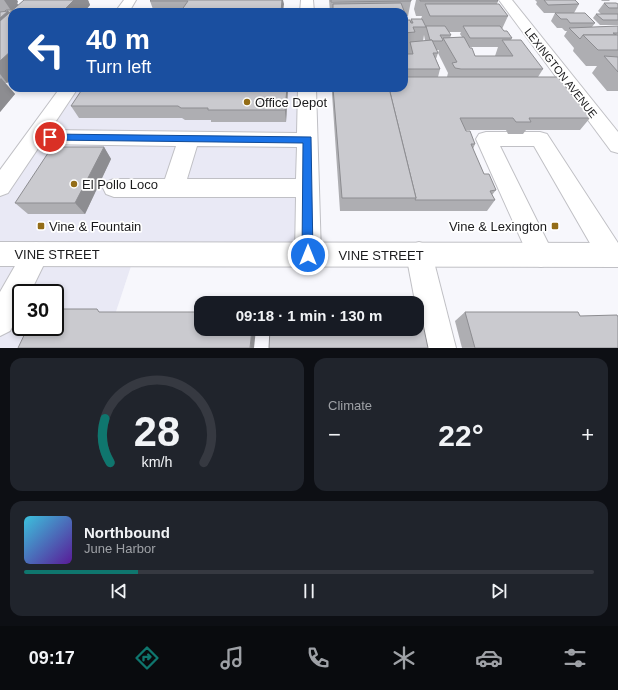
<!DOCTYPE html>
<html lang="en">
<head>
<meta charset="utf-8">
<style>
  :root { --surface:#171b24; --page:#20242c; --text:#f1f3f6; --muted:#9ea1a6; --line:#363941; --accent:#0f766e }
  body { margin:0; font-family:Helvetica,sans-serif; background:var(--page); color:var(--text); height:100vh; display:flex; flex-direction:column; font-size:15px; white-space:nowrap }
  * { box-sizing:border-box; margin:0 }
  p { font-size:13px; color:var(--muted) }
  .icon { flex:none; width:22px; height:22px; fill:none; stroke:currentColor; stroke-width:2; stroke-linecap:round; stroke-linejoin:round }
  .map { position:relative; height:348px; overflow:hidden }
  .drawer { display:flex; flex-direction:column; gap:10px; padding:10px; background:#0d0f14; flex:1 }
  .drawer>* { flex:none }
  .guide { position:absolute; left:8px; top:8px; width:400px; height:84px; border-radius:12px; box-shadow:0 2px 6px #0003; background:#1a4fa0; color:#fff; overflow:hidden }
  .speed { position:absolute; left:12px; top:284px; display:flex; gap:8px; font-size:20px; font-weight:700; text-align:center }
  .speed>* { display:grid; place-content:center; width:52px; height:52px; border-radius:50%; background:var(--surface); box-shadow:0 2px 6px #0003; line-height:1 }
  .speed .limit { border:2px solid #111; border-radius:6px; background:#fff; color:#111 }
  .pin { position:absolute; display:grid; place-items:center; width:34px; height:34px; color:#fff; margin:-17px; border:2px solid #fff; border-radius:50%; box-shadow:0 1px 4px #0007 }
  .me { position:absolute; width:44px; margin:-22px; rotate:0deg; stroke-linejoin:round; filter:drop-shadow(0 0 3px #0008) }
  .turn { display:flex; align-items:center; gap:14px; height:84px; padding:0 12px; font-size:18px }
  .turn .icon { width:52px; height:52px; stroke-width:2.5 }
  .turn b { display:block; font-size:28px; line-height:34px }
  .big { font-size:30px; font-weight:700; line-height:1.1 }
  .drawer .card { flex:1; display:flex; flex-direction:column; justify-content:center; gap:6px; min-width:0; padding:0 14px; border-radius:12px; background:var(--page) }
  .drawer .dial { align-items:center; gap:0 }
  .dial svg { height:104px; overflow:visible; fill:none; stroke:var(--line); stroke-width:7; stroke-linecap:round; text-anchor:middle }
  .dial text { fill:var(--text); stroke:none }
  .song { display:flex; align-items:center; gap:12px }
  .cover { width:48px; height:48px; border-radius:6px; background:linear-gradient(135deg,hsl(190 70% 55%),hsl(270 70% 35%)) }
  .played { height:4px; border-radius:2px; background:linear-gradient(90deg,var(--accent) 20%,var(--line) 20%) }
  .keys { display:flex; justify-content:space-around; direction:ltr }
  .heat { display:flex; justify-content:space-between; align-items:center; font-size:22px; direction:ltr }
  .drawer .tiles { flex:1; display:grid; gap:10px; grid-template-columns:1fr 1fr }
  .card:last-child { grid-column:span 2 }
  .trip { position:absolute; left:194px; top:296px; width:230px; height:40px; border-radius:12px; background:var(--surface); box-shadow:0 2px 6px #0003; font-weight:700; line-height:40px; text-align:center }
  .menu { display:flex; height:64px; justify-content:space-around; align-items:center; background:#090b0e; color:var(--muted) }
  .menu .icon { width:28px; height:28px }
  .menu .on { color:var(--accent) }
  .menu b { font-size:18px; color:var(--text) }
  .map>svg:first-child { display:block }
  .built { fill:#e9e9f5; fill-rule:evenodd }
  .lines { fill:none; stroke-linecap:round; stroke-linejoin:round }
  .minor-casing { stroke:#c0c0c5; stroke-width:2 }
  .major-casing { stroke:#c0c0c5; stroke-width:2 }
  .minor { fill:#fff; fill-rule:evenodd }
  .major { fill:#fff; fill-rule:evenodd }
  .wall { fill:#aeaeb2; fill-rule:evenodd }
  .shaded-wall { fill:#8d8d91 }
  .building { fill:#cacacf; stroke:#8d8d91 }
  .route { fill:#1a73e8; stroke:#114b97 }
  .poi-dot { fill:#946d17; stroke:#fff; stroke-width:1.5 }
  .labels { text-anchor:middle; stroke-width:3.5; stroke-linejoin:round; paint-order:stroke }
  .far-street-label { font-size:11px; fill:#1b1b1d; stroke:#fff }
  .poi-label { font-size:13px; fill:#1b1b1d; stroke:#fff; text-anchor:start }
  .street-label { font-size:13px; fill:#1b1b1d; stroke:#fff }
</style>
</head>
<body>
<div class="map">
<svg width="618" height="348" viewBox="0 0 618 348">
  <rect width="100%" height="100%" fill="#f7f7fc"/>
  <g class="built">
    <path d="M71 88H305L306 253 0 251V191Z"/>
    <path d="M0 259 133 260 104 348H0ZM21 293H55V327H21Z"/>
  </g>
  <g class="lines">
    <g class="minor-casing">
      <g id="minor">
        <path d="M124 0H136L129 12H115Z"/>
        <path d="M301 0H313L314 12H300Z"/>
        <path d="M499 0H512L618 132V153L611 151Z"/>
        <path d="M60 88H78L50 130 297 133 298 88H316L321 255 317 264 308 267 299 264 295 255 296 197H114L106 194 103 188 106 182 114 179H165L176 146 41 144 8 193 0 196V170ZM197 146 297 147 296 179H187Z"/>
        <path d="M486 132H540L547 134 618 243V264L611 267 602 264 534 146H500L554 255 550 264 541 267 532 264 476 139 479 134Z"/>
        <path d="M36 242 45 245 49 254 30 293H21V311L10 331 0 336V292L27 245Z"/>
        <path d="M419 242 428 245 432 254 456 348H424L406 254 410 245Z"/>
      </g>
    </g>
    <g class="major-casing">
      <path id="major" d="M0 242 618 243V267L0 266Z"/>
    </g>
    <use href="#minor" class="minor"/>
    <use href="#major" class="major"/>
  </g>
  <g class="wall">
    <path d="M0 0H17L18 2 17 3 18 5 24 1 23 0H88L90 5 84 12H12V78L7 83H5L15 94 0 112Z"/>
    <path d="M151 0H284H283V12H154L150 1Z"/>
    <path d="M329 0H411V1L408 16H406L405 20 411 22V19H421L422 16H416L414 9 416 0H497L498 1 497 4 508 16 502 29 512 38 511 40 543 69 538 77 590 118 580 130H526L523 134H508L506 130H466L475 144 473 149 484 174 496 190 492 195 495 200 487 211H340L332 94V88H404V54H406L408 48H404V12H330ZM449 32H461L460 34 462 37 450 38 451 35ZM424 35 425 40 423 41ZM469 47H498L495 56H475ZM437 50H439L438 53 448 73 447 77H438L440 69 436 59 438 53Z"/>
    <path d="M535 0H575L579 4 574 13 595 23 592 27 618 26V91H607L592 73 597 66H586L573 51 574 48 564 36 567 31H565L562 28H557L551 21 555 13H544L536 4 537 2Z"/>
    <path d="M601 0H610L609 1H602Z"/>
    <path d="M604 3 618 4V25H600L593 18 596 14H601L598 11Z"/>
    <path d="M288 88 286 122H211V120H185L182 118H79L71 106Z"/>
    <path d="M104 147 111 159 85 214H28L15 203Z"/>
    <path d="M465 312 580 316 618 348H462L455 321Z"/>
  </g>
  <g class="shaded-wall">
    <path d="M4 0H17L18 2 17 3 19 6 12 12Z"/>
    <path d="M74 0H88L90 5 84 12H65L64 10Z"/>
    <path d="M282 0H283L284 4 283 12H281Z"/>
    <path d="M8 11 12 17 0 32V18Z"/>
    <path d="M12 50V78L7 83 0 74V61Z"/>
    <path d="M1 78 15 94 0 112V79Z"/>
    <path d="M287 88H288L286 122 285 110Z"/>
    <path d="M104 147 111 159 85 214 75 203Z"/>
    <path d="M252 329H256L254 348H250Z"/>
  </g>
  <g class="building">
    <path d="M24 0H74L64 10 40 11 39 12H12V50L0 61V21Z"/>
    <path d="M151 0H282L281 12H183V11H181L188 1H150Z"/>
    <path d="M331 0H411V1L331 2Z"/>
    <path d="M420 0H497L498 1H420Z"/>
    <path d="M544 0H575L579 4 548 5Z"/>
    <path d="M401 3 406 16H404V12H333V4Z"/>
    <path d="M604 3H616L618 4V8H609Z"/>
    <path d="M425 4H499L508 16H430Z"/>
    <path d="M6 10H13L9 13 8 11 4 12Z"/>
    <path d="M8 11 0 18V12Z"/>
    <path d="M555 13H585L595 23H570L567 19H561Z"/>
    <path d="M596 14H618V20H603Z"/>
    <path d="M411 19H422L426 27H413L415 32 404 33V20H410L411 23H413Z"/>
    <path d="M426 26H445L451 35H440L443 40 442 41H433L432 40H430Z"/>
    <path d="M463 26H500L504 31H507L512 38H470Z"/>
    <path d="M618 26V33H613L616 35H583L580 39 569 28Z"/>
    <path d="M583 35H618V50H598Z"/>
    <path d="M464 37 470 48H472L475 56H513L502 40H521L543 69H461L455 68 452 63 457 62 443 38Z"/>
    <path d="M432 40 438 53H433L440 69H404V54H413L410 42Z"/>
    <path d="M604 56 618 57V72Z"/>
    <path d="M404 77H558L590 118H529L531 122H516L513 118H460L466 131H470L475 144H471L484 174H489L496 190 490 191 495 200H415L416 198 389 88H404Z"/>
    <path d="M83 88H287L285 110H208V108H181L178 106H71Z"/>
    <path d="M333 88H389L416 198H342Z"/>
    <path d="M52 147H104L75 203H15Z"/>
    <path d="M55 309H97L99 312H201V329H252L250 348H18L28 327H55Z"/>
    <path d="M417 310H420L428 348H269L270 329H417Z"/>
    <path d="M465 312H578L580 316 617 315 618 317V348H475Z"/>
  </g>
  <path class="route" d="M50 134 311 137 313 255 311 259 308 260 304 259 302 255 303 143 50 140 46 137Z"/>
  <g class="poi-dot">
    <circle cx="247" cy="102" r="4"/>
    <circle cx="74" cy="184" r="4"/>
    <rect x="37" y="222" width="8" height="8" rx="2"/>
    <rect x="551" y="222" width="8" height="8" rx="2"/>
  </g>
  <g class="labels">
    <g class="far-street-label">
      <text transform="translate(561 73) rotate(52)" y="4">LEXINGTON AVENUE</text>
    </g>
    <g class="poi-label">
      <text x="255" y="107">Office Depot</text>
      <text x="82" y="189">El Pollo Loco</text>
      <text x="49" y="231">Vine &amp; Fountain</text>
      <text x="547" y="231" text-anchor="end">Vine &amp; Lexington</text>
    </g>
    <g class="street-label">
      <text x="57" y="259">VINE STREET</text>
      <text x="381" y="260">VINE STREET</text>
    </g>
  </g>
</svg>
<div class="speed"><div class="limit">30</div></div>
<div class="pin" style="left:50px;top:137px;background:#d93025"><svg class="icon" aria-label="arrive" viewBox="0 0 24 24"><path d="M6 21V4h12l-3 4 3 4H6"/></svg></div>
<svg class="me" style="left:308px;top:255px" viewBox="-20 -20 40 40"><circle r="17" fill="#1a73e8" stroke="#fff" stroke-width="3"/><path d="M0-11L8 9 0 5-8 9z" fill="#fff"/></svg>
<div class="trip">09:18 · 1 min · 130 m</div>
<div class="guide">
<div class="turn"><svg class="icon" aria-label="left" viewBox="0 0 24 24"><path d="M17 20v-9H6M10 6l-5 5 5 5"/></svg><div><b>40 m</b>Turn left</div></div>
</div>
</div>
<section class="drawer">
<div class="tiles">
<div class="card dial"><svg viewBox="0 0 100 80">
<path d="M14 69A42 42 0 1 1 86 69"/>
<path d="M14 69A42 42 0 0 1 10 35" stroke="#0f766e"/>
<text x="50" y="56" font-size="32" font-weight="700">28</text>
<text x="50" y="72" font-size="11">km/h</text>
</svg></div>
<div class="card"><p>Climate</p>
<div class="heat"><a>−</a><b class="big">22°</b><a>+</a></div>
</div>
<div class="card">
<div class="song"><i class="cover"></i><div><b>Northbound</b><p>June Harbor</p></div></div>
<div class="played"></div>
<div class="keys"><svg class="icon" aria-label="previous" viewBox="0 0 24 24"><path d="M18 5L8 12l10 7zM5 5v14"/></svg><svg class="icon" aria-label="pause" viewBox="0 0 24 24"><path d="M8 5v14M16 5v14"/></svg><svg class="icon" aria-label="next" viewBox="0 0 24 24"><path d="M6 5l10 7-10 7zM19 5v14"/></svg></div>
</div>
</div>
</section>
<nav class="menu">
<b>09:17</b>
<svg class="icon on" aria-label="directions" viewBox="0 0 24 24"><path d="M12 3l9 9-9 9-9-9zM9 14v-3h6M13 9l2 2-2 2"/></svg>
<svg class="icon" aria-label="music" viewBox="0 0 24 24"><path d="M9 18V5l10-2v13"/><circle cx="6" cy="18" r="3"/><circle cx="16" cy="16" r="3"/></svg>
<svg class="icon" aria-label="phone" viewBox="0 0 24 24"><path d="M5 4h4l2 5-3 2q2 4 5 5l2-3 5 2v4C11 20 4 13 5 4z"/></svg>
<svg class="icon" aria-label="climate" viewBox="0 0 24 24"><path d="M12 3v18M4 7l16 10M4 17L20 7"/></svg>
<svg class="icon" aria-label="car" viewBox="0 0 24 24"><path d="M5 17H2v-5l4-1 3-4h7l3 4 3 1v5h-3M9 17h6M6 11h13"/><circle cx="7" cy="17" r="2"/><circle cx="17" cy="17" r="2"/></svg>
<svg class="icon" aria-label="filters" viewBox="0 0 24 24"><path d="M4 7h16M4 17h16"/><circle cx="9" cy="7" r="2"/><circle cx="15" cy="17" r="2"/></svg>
</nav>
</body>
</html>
